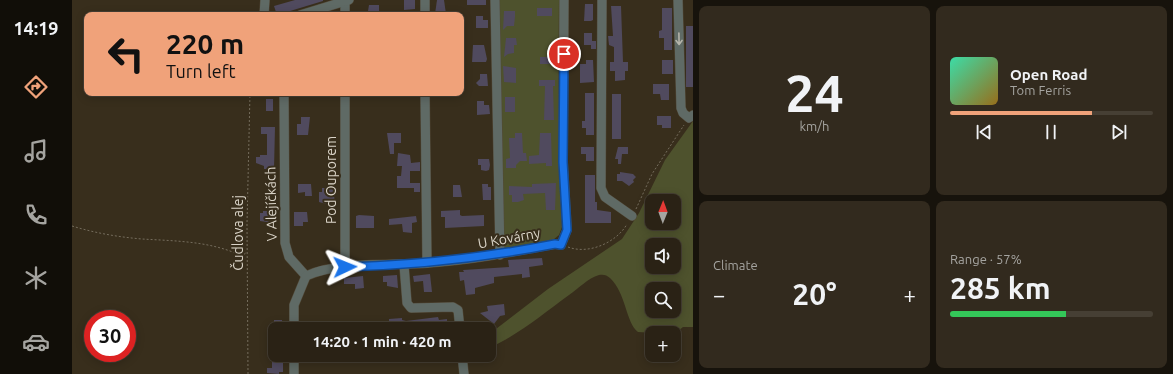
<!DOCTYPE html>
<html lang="en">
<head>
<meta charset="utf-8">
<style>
  :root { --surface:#2a2215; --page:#322a1e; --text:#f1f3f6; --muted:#a5a4a0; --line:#463f34; --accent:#f0a27a }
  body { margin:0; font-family:Ubuntu,sans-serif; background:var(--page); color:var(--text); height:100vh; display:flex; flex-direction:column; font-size:15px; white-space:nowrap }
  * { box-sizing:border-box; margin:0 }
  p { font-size:13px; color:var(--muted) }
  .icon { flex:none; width:22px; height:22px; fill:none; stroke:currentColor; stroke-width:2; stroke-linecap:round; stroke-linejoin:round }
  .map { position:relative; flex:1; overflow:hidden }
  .panel { display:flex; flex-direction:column; gap:6px; padding:6px; background:#17130c; width:480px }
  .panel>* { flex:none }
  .hud { position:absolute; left:12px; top:12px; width:380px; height:84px; border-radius:8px; box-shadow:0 2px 10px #0003,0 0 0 1px var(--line); background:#f0a27a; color:#111; overflow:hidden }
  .needle { width:26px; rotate:1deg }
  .fabs { position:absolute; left:573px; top:194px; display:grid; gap:8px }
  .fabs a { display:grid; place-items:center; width:36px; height:36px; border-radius:8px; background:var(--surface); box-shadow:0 2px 10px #0003,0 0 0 1px var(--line); font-size:20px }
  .speed { position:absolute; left:12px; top:310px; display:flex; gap:8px; font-size:20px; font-weight:700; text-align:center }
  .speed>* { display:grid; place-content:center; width:52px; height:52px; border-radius:50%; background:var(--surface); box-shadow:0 2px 10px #0003,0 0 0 1px var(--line); line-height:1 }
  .speed .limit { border:6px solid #d22; background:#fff; color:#111 }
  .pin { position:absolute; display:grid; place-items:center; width:34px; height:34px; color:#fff; margin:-17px; border:2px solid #fff; border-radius:50%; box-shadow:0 1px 4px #0007 }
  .me { position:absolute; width:44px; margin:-22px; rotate:88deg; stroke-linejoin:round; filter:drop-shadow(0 0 3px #0008) }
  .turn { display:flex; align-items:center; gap:14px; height:84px; padding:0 16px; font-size:18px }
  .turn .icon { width:52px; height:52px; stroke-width:2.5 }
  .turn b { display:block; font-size:28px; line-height:34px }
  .big { font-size:30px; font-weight:600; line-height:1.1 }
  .panel .card { flex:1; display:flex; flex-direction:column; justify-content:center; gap:6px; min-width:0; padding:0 14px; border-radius:8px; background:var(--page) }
  .panel .dial { align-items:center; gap:0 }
  .dial b { font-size:52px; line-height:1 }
  .song { display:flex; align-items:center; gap:12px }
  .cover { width:48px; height:48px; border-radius:6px; background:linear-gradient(135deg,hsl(160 70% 55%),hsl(40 70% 35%)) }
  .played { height:4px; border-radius:2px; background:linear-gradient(90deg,var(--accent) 70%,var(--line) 70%) }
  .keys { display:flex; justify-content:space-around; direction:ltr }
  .heat { display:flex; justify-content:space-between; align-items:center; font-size:22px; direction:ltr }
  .charge { height:6px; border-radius:3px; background:linear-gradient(90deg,#34c759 57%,var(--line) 0) }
  .panel .tiles { flex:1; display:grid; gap:6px; grid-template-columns:repeat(2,1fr) }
  .trip { position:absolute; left:196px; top:322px; width:228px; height:40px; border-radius:8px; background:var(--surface); box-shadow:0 2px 10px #0003,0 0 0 1px var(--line); font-weight:600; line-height:40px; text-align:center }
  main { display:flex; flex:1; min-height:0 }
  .tab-bar { display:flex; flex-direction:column; width:72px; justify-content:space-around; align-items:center; background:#110e08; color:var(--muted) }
  .tab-bar .icon { width:28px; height:28px }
  .tab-bar .on { color:var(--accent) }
  .tab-bar b { font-size:18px; color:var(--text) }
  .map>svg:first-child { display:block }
  .green { fill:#4e522d; fill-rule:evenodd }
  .building { fill:#504a5e }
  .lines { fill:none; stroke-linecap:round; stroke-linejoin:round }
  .minor-casing { stroke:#524938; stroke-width:10 }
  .path { stroke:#756d5d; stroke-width:1; stroke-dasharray:2 2; stroke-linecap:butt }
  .minor { stroke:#5f6a65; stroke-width:9 }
  .oneway { stroke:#b5b4aa }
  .route-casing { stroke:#114b97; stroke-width:10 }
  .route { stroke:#1a73e8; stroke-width:7 }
  .labels { text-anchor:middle; stroke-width:4; stroke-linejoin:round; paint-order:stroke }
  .street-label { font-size:14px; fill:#dad4c8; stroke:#382e1c }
</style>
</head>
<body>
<main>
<nav class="tab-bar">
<b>14:19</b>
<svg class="icon on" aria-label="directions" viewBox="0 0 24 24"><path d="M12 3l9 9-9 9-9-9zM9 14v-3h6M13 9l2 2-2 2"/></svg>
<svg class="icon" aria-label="music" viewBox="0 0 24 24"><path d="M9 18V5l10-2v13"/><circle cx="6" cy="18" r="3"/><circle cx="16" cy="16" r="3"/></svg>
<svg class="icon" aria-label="phone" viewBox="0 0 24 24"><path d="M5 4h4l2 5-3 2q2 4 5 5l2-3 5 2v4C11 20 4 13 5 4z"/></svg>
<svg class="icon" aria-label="climate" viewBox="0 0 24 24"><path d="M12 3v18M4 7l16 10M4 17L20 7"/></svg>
<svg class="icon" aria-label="car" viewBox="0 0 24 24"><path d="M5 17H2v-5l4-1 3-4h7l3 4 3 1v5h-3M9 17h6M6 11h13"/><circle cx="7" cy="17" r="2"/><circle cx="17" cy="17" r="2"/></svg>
</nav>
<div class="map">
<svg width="621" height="374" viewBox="0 0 621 374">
  <rect width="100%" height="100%" fill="#382e1c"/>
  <g class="green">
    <path d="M427 0H487L486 152 490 227 487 235 481 240 433 250 431 246Z"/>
    <path d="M621 121V327H611L602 334 566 332C554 323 554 293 538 278 535 275 531 274 527 275 516 278 506 289 497 295 471 314 446 335 417 348V338L420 332 476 289 550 239 567 213 593 160ZM580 201H602V223H580ZM580 245H602V267H580ZM580 289H602V311H580Z"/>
  </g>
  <g class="building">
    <path d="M223 0H251V1L205 15 202 6Z"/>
    <path d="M332 0H343V9L332 10Z"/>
    <path d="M365 0H372L374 14H363Z"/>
    <rect x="395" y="0" width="19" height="5"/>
    <path d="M513 4H521V20L519 21H512Z"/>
    <path d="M297 5H307V15H300L301 11H296Z"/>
    <path d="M539 6H549L551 62H556V71H553V80L543 81V71H538V62H542V47L537 45 536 36H541Z"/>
    <rect x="465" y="8" width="15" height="8"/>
    <path d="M590 8H600V50H592V38H587V31L590 30Z"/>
    <path d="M432 11H443V17L442 26H435L431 30Z"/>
    <path d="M404 16H411V20H416V28H404Z"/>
    <rect x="614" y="26" width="7" height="61"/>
    <path d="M512 33H520V41H524V49H519V45H512Z"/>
    <path d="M434 38H444L445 45H442V53L436 54 432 57Z"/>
    <path d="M401 45H412L415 59 414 62H400Z"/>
    <rect x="468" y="57" width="13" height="7"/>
    <path d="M514 60H521L522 82 508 83V64H514Z"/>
    <rect x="590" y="60" width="11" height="14"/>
    <path d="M431 66 444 68V83L432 82Z"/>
    <path d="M408 74H415L416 86H407L404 83 408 79Z"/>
    <path d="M467 80H483V86H481L482 120H472L473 86H467Z"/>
    <path d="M581 84H597V100H589L588 94H581Z"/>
    <path d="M513 93H522V135H514V128H510V121H513Z"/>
    <rect x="540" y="94" width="9" height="45"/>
    <rect x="433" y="97" width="10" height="15"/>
    <rect x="194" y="99" width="7" height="12"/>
    <path d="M405 101H412V105H417L418 114 405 115Z"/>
    <path d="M585 116H599V128H590V125H585Z"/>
    <path d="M229 117H238L236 135H225V124H229Z"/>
    <path d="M189 127H203L202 169H192V166L184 163V157H188V155H195V134H189Z"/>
    <path d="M315 133H329V143H322V154H318Z"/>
    <path d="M443 133H450L451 153H454L455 161H448L444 165V168H434V159L438 158 437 138H443Z"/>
    <path d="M468 133H479L480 166H474V163L457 164V156L467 155Z"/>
    <path d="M509 147H522V161H514V154H509Z"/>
    <path d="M546 147H556V154H550L549 164H546V159H543Z"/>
    <path d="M326 153 338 155 339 163 348 162V171H338V183H348V192H342V188H325V176H329L330 166H325Z"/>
    <path d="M406 159H417L418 165 417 170 414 171 409 170V165H406Z"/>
    <path d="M548 172 561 174 564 177 561 180 562 182 557 186 550 181H545V174H548Z"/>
    <path d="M513 175H523V202H525V210L539 212V223H513Z"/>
    <path d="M484 183 483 210H474L473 193 451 194 452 200 446 202H440V195H437V186L460 187V184Z"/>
    <path d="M226 184H239L240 196H233V192L226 193Z"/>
    <path d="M410 184H416V187H419V200H411Z"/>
    <path d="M381 185H388L390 197H381Z"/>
    <path d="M250 188H261L263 203H258V205L247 202V192H250Z"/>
    <path d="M388 210V215L390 216 412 215V226L373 228V217H369V211Z"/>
    <path d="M191 211H200L202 223 188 221V213H191Z"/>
    <path d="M222 212H235L236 222H231V226H222Z"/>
    <path d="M287 215 302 216V228H284V216Z"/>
    <path d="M344 216 345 222 340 223V233L331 232 330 224 317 225V219Z"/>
    <path d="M470 258 471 265 457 267 458 277 450 278V274L422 277V283L403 288V294L394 295 392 280 388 281 387 272H392L391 270 437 267 436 260Z"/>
    <path d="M358 274 360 292H352L351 281 342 282 341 276Z"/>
    <path d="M325 275 326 288 315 286V282H311V276Z"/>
    <path d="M291 276 292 288 283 289V284H272V278Z"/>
    <path d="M432 304 433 315 428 316 422 324 408 313 416 311 415 306Z"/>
    <path d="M366 317 367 320 375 319V321H380V329H342V327L317 326V319L330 318V320L334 321Z"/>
    <path d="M202 320H210V326H208V329H203V334H197L198 324H202Z"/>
    <path d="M200 355H211V372H207V374L195 373V368H200Z"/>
  </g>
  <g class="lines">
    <g class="minor-casing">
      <g id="minor">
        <path d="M353 0V15"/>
        <path d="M423 0 428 255"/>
        <path d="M530 0 529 188 533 197 560 216"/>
        <path d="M606 0 609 108 611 113 617 118 621 115"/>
        <path d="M273 1V15"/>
        <path d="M192 15 193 0"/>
        <path d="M228 15 277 0"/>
        <path d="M212 93 213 243 217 257 234 276 222 305V329"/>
        <path d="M353 93 355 263"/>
        <path d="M332 265 335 303 339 308 381 307 386 310 388 329"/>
        <path d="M273 267V93"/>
        <path d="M234 276C267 261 319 266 356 263 399 260 440 252 483 244L489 245 495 230 491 162 492 0"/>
        <path d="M390 355 392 374"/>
        <path d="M222 374V355"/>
      </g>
    </g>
    <g class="path">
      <path d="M564 209 580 174 612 125"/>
      <path d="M0 226C23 233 46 237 70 239 103 241 139 241 170 256L175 252"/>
      <path d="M496 247C517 255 545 242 555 224"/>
      <path d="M176 374 175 224 178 93"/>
    </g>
    <use href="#minor" class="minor"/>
  </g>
  <defs><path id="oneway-shaft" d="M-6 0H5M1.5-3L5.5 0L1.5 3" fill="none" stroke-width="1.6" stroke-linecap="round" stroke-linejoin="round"/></defs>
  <use class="oneway" href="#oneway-shaft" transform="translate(607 39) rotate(89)"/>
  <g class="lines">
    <g class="route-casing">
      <path id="route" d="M273 267C346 265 411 258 483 244L489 245 495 230 491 162 492 54"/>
    </g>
    <use href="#route" class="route"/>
  </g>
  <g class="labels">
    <g class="street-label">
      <text transform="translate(259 180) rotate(-90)" y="5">Pod Ouporem</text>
      <text transform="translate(199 204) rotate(-91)" y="5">V Alejíčkách</text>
      <text transform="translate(166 233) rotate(-90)" y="5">Čudlova alej</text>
      <text transform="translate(437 238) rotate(-10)" y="5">U Kovárny</text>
    </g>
  </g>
</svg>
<div class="fabs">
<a><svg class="needle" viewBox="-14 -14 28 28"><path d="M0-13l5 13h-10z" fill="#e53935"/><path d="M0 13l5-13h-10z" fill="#a5a4a0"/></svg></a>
<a><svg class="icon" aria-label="sound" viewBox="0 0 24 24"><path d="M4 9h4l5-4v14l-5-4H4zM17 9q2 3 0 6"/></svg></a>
<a><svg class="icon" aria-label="search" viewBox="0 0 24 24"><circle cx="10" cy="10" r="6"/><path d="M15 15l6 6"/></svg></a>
<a>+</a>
</div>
<div class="speed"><div class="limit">30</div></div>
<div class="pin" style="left:492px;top:54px;background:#d93025"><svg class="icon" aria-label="arrive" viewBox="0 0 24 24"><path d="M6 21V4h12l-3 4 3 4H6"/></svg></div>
<svg class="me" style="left:273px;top:267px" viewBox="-20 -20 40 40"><path d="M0-17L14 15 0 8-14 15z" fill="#1a73e8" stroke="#fff" stroke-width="4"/></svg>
<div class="trip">14:20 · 1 min · 420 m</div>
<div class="hud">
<div class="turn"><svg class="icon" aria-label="left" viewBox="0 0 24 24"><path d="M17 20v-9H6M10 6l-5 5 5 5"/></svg><div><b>220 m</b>Turn left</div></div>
</div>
</div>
<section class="panel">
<div class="tiles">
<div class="card dial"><b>24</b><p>km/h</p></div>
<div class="card">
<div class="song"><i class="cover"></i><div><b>Open Road</b><p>Tom Ferris</p></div></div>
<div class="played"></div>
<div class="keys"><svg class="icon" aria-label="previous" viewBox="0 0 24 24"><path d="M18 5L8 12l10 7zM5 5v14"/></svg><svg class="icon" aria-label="pause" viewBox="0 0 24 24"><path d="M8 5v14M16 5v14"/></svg><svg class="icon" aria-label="next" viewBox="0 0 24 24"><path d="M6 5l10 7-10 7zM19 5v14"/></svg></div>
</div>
<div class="card"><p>Climate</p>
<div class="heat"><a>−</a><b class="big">20°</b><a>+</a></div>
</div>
<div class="card"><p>Range · 57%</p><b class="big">285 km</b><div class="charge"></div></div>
</div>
</section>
</main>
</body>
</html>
